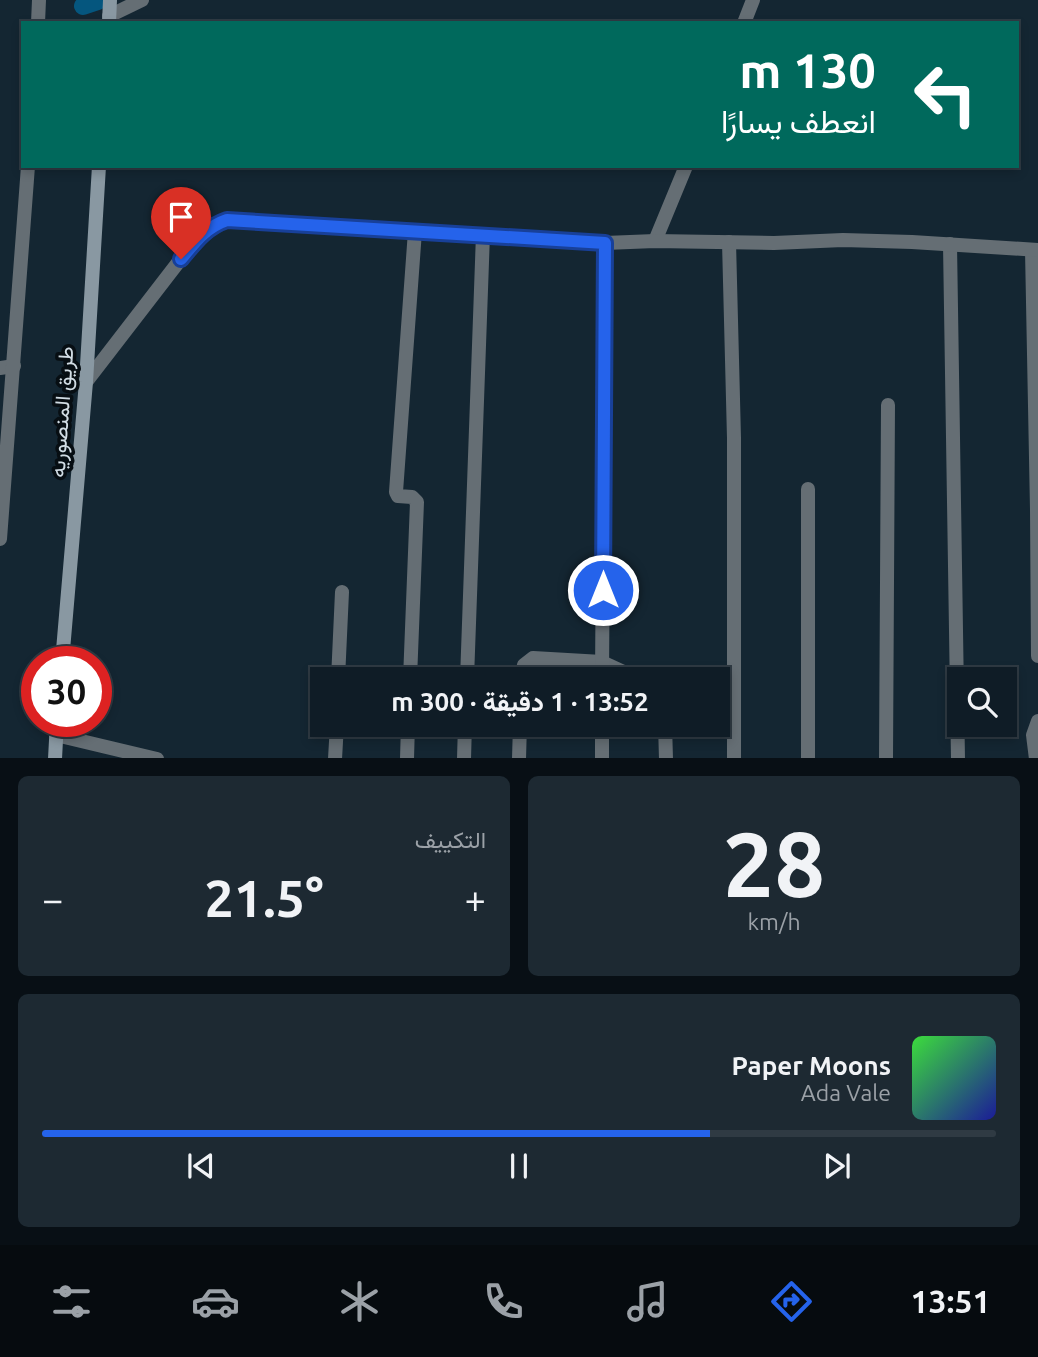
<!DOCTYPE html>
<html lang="ar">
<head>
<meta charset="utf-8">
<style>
  :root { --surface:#0f1c26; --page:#1d2932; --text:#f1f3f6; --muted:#9ba1a7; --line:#2f3a43; --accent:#2563eb }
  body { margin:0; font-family:Ubuntu,Vazirmatn,sans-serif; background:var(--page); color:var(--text); direction:rtl; height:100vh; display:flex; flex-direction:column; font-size:26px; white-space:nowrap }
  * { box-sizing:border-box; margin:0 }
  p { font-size:23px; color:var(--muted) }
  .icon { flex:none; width:38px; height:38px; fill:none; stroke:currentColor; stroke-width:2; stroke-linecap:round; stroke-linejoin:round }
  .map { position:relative; height:758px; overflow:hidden; direction:ltr }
  .details { display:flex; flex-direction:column; gap:18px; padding:18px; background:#080f15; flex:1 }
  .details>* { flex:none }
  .hud { position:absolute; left:21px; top:21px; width:998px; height:147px; border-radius:0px; box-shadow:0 4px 10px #0003,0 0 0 2px var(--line); direction:rtl; background:#00695c; color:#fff; overflow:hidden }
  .buttons { position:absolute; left:947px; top:667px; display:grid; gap:14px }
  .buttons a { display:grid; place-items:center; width:70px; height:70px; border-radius:0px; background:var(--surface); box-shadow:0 4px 10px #0003,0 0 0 2px var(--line); font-size:35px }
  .speed { position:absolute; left:21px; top:646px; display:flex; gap:14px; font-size:35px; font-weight:700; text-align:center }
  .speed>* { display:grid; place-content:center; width:91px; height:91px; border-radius:50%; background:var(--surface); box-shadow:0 4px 10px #0003,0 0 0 2px var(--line); line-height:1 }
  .speed .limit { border:10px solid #d22; background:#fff; color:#111 }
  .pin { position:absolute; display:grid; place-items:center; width:60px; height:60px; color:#fff; margin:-72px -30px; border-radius:50% 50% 50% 0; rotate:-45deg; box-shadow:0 0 7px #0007 }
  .pin .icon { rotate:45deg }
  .me { position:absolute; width:77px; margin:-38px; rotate:0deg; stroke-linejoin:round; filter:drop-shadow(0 0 5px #0008) }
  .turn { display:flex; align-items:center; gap:24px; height:147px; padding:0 28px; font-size:32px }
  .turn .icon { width:91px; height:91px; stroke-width:2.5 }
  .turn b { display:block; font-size:49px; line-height:60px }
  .big { font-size:52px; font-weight:700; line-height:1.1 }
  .details .card { flex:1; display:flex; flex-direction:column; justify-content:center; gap:10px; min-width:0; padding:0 24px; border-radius:10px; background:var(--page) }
  .details .dial { align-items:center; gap:0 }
  .dial b { font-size:91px; line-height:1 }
  .song { display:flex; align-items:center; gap:21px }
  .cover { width:84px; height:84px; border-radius:10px; background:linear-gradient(135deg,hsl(120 70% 55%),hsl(240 70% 35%)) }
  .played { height:7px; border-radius:4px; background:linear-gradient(90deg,var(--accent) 70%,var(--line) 70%) }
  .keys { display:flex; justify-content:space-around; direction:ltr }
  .heat { display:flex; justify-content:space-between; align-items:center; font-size:38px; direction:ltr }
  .details .tiles { flex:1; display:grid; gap:18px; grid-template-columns:1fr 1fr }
  .card:last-child { grid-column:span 2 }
  .trip { position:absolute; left:310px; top:667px; width:420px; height:70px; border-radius:0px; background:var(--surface); box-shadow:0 4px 10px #0003,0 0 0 2px var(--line); font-weight:700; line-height:70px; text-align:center; direction:rtl }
  .tabs { display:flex; height:112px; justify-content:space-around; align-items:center; background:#060b0f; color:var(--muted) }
  .tabs .icon { width:49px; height:49px }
  .tabs .selected { color:var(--accent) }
  .tabs b { font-size:32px; color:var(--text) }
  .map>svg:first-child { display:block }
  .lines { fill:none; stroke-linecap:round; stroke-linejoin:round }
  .canal { stroke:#05567e; stroke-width:18 }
  .street { stroke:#656e74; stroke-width:14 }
  .secondary { stroke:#8998a2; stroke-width:14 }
  .route-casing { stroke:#184099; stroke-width:18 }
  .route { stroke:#2563eb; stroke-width:12 }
  .labels { text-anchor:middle; stroke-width:7; stroke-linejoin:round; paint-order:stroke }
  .street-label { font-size:21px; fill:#d1dce4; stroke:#070e13 }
</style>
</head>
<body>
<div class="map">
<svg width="1038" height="759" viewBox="0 0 1038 759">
  <rect width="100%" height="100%" fill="#142632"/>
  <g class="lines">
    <path class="canal" d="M83 6 98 1"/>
    <g class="street">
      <path d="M109 16 142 0"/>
      <path d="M38 23 39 0"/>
      <path d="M744 23 753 0"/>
      <path d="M655 241 686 166"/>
      <path d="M729 242 734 438V759"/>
      <path d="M950 244 958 759"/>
      <path d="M1032 250 1037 510 1038 656"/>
      <path d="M0 368 14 366"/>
      <path d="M86 382 197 238 212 225 227 220 605 243 655 241 774 243 843 240 912 242 1038 250"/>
      <path d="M0 539 28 166"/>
      <path d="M338 679 342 592"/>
      <path d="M410 679 417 502 412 497 398 496 396 492 415 231"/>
      <path d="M467 679 483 234"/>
      <path d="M521 679 524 665 533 658 602 662 639 679"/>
      <path d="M602 679 605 243"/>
      <path d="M665 724 666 759"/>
      <path d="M56 735 157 759"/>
      <path d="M335 759 337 724"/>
      <path d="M407 759 408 724"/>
      <path d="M464 759 465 724"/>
      <path d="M519 759 520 724"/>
      <path d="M602 759V724"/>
      <path d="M808 759V489"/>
      <path d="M886 759 888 405"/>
      <path d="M1036 759 1033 735 1038 721"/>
    </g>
    <g class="secondary">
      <path d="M109 23 110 0"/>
      <path d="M62 662 86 382 99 166"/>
      <path d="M55 759 57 721"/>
    </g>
  </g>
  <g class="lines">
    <g class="route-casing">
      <path id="route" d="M181 259C195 242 206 227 227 220L605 243 603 590"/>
    </g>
    <use href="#route" class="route"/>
  </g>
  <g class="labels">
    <g class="street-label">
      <text transform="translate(62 412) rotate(-86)" y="7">طريق المنصوريه</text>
    </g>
  </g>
</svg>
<div class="buttons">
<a><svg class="icon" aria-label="search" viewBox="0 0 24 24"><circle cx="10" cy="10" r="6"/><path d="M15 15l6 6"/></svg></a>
</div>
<div class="speed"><div class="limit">30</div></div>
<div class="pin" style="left:181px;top:259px;background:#d93025"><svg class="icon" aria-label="arrive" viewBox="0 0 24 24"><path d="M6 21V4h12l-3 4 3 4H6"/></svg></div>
<svg class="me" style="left:603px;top:590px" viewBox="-20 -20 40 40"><circle r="17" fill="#2563eb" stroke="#fff" stroke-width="3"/><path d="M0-11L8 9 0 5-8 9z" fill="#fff"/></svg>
<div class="trip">13:52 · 1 دقيقة · 300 m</div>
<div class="hud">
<div class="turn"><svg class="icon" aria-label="left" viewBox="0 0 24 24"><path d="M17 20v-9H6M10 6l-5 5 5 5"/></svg><div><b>130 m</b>انعطف يسارًا</div></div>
</div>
</div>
<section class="details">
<div class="tiles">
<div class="card dial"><b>28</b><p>km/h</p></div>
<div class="card"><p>التكييف</p>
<div class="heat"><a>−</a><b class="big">21.5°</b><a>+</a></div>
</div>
<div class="card">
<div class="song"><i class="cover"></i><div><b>Paper Moons</b><p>Ada Vale</p></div></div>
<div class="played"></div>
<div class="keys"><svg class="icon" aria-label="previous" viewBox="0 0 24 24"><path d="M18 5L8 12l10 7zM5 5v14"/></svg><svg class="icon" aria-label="pause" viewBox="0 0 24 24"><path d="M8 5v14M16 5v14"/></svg><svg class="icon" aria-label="next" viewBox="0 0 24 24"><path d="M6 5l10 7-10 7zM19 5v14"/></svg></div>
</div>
</div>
</section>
<nav class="tabs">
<b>13:51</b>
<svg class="icon selected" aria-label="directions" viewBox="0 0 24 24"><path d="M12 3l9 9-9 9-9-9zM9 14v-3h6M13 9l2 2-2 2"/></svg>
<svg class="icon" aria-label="music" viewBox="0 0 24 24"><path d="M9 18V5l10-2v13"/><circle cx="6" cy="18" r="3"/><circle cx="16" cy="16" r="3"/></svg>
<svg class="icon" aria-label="phone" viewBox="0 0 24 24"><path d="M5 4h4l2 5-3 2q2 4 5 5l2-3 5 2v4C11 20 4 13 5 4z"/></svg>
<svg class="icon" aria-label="climate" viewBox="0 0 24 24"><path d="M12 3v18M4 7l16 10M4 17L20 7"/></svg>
<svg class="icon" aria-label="car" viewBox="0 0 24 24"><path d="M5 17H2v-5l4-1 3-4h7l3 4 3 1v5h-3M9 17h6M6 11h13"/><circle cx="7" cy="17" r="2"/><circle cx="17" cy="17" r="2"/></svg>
<svg class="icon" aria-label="filters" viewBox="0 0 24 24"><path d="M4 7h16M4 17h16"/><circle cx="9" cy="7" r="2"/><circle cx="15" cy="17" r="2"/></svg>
</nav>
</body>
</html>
